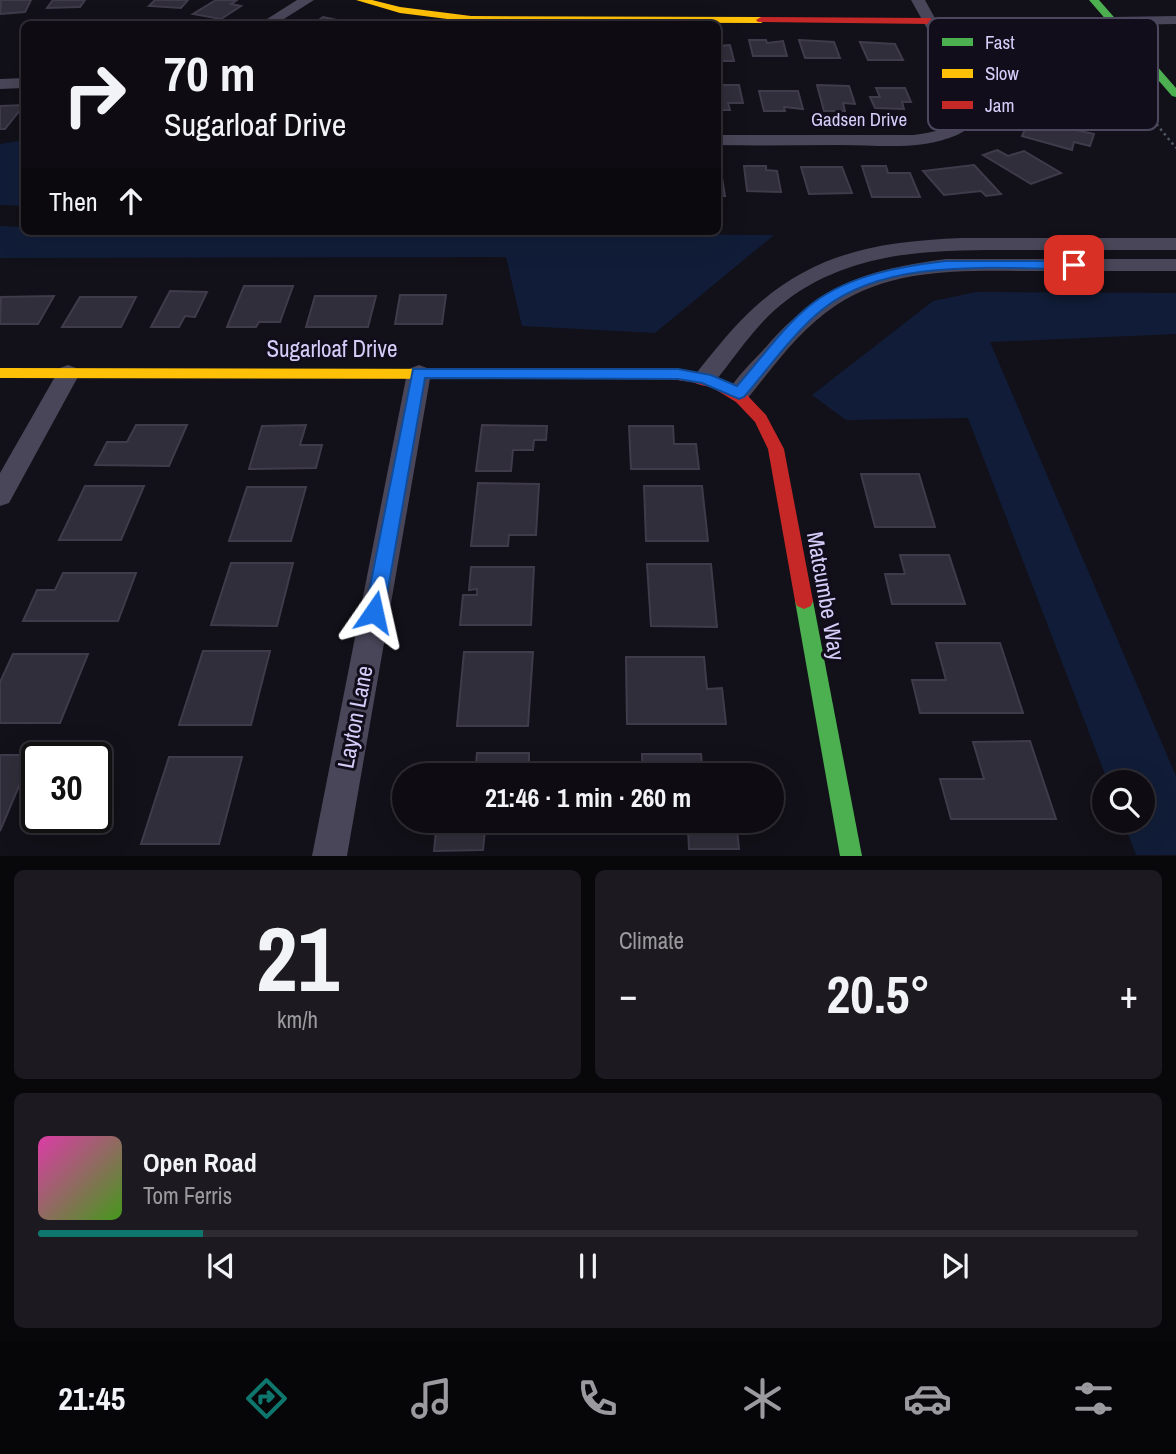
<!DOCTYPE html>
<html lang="en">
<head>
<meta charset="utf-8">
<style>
  :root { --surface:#0e0c12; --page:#1c1a20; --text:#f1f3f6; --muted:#9b9b9f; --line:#2e2c32; --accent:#0f766e }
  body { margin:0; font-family:"Archivo Narrow",sans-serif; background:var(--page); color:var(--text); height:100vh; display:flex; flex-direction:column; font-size:26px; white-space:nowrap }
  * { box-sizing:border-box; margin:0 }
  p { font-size:23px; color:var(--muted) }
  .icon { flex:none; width:38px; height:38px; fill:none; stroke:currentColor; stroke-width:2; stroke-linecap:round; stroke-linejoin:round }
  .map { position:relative; height:856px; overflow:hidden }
  .drawer { display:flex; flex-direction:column; gap:14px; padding:14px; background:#08070a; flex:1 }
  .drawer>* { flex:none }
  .banner { position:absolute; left:21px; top:21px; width:700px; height:214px; border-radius:10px; box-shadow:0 7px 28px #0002,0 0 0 2px var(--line); background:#0e0c12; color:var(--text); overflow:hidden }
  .tools { position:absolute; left:1092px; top:770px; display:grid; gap:14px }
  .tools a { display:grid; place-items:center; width:63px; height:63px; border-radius:50%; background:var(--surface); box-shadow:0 7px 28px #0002,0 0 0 2px var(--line); font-size:35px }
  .speed { position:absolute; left:21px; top:742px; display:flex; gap:14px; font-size:35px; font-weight:700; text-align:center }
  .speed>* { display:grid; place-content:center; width:91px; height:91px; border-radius:50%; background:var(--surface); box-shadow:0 7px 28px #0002,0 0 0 2px var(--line); line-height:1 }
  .speed .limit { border:4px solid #111; border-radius:10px; background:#fff; color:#111 }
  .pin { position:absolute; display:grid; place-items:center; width:60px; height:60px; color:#fff; margin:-30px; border-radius:14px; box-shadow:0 4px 10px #0006 }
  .me { position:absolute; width:77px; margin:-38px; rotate:11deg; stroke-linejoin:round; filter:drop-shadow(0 0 5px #0008) }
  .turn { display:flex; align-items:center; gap:24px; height:147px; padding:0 28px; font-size:32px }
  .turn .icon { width:91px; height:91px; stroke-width:2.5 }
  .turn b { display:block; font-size:49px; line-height:60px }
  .then { display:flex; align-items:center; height:66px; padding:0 28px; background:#0003; gap:14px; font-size:26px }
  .big { font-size:52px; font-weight:700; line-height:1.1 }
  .drawer .widget { flex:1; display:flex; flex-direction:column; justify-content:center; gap:10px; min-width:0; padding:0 24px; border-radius:10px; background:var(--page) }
  .drawer .dial { align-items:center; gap:0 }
  .dial b { font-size:91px; line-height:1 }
  .song { display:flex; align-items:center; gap:21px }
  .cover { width:84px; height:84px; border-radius:10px; background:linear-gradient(135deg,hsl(320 70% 55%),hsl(100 70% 35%)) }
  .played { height:7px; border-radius:4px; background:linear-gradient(90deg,var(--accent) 15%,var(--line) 15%) }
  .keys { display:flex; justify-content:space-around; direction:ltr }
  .heat { display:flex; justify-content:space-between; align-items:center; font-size:38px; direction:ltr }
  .drawer .tiles { flex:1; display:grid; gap:14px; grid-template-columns:1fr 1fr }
  .widget:last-child { grid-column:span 2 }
  .trip { position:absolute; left:392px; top:763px; width:392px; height:70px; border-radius:35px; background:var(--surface); box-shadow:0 7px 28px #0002,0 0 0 2px var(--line); font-weight:700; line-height:70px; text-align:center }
  .menu { display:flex; height:112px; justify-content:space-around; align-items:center; background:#060507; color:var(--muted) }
  .menu .icon { width:49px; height:49px }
  .menu .on { color:var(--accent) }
  .menu b { font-size:32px; color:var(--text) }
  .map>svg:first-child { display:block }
  .water { fill:#111d38 }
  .building { fill:#302e3a; stroke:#403b4b; stroke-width:2 }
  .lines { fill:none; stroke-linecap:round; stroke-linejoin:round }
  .path { stroke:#4d5763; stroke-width:2.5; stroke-dasharray:2.5 3.5; stroke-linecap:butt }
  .street { fill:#484658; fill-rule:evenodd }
  .fast { fill:#4caf50; fill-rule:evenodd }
  .slow { fill:#ffc107; fill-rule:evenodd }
  .jam { fill:#c62828; fill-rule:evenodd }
  .route { fill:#1a73e8; stroke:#114b97; stroke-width:2 }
  .labels { text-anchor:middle; stroke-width:6; stroke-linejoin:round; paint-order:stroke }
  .far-street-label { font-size:19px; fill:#d6cdf9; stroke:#110d1b }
  .street-label { font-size:23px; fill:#d6cdf9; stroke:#110d1b }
  .key { fill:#110d1b; stroke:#4c475e; stroke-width:2 }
  .key-label { font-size:19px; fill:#d6cdf9 }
</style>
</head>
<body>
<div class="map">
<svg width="1176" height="856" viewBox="0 0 1176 856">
  <rect width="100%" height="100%" fill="#121018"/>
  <g class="water">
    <path d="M24 140V206L0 205V144Z"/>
    <path d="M0 226 24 227V231L774 235 655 333 522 326 506 257 0 258Z"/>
    <path d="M976 292 1176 293V334L990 342 1176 776V855H1136L1123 821H1143V782H1108L968 418 846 420 812 395 933 301Z"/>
  </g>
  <g class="building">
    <path d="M1 0H31L25 12 0 14Z"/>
    <path d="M53 0H85L80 7 47 8Z"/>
    <path d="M155 0H188L181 8 149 6Z"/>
    <path d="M216 0H237L231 4 241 6 221 19 193 14Z"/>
    <path d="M323 17 356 24H313Z"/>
    <path d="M749 40H766L767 43 783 41 787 56H753Z"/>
    <path d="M799 40 834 42 840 58H805Z"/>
    <path d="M860 42 895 44 903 60H868Z"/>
    <path d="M730 45 734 61H718V46Z"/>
    <path d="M718 85H739L743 103H728L730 110H718Z"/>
    <path d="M817 85 849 86 855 104 843 103 845 111H824Z"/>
    <path d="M876 88H905L911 102H902L904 109 875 108 870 97H880Z"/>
    <path d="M759 91H798L803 109 784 107 785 111H764Z"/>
    <path d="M24 105 5 129H0V106Z"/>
    <path d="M1029 120 1094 134 1090 146 1074 142 1072 150 1022 136Z"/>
    <path d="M997 150 1008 156 1024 151 1061 173 1031 184 983 155Z"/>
    <path d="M974 165 1001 194 986 196 981 191 944 195 923 171Z"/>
    <path d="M744 166H766V170L777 171 781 192 747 191Z"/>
    <path d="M862 166H886L888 173H910L920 197H872Z"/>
    <path d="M801 167H842L852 193 809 194Z"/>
    <path d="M718 172H721L725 196H718Z"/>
    <path d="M244 286H293L280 322H259L256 327H227Z"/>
    <path d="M170 291 207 292 195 317 185 316 179 327H151Z"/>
    <path d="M400 295H446L442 324H395Z"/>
    <path d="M54 296 38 324H0L1 297Z"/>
    <path d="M315 296H376L368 327H306Z"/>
    <path d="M80 297H136L121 327H62Z"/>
    <path d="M136 425H187L169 466 95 465 107 442H127Z"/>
    <path d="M306 425 300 445H322L316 468 249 469 262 426Z"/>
    <path d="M482 425 547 426 546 440H534L533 450H513L511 471H476Z"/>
    <path d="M629 426H673L674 444H696L699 469H631Z"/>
    <path d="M861 474H919L935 527H875Z"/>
    <path d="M478 483 539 484 536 535H509L508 546H471Z"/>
    <path d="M85 486H144L121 540H59Z"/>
    <path d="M644 486H702L708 541H646Z"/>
    <path d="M247 487H306L291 541H229Z"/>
    <path d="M900 555H949L965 604H892L885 574H905Z"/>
    <path d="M231 563H293L277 626 211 625Z"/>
    <path d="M647 564H711L717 627 651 626Z"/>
    <path d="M471 567H534L531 625H460L463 595H477V589L469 590Z"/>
    <path d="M63 573H136L118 621H23L37 590H55Z"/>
    <path d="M936 643H1000L1023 713H920L912 680H946Z"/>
    <path d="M203 651H270L251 725H179Z"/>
    <path d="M464 652H533L528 726H457Z"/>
    <path d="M13 654H88L60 723H0V682Z"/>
    <path d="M626 657H704L707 689 722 688 726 724H627Z"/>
    <path d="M1030 741 1056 819H951L940 779H984L973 742Z"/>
    <path d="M477 753H529V775H475Z"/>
    <path d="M642 754H701L703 775H643Z"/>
    <path d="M0 755H32L0 831Z"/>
    <path d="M169 757H242L219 844H141Z"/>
    <path d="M437 821H528L527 829 485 830 483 850 434 851Z"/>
    <path d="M644 821H736L739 849H689L688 829H645Z"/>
  </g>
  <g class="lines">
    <path class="path" d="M1092 45 1176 148"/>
    <g class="street">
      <path d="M297 0H314L276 24H259Z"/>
      <path d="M911 0H925L936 20 1105 21 1112 17 1176 16V24L1123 25 1116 29 942 28 982 98C982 115 973 128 957 135 921 151 878 145 841 145 800 145 758 146 718 145V135H913C937 132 965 127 966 98Z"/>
      <path d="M24 78V88L0 89V79Z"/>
      <path d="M962 238H1176V250C1126 250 1077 250 1027 250 943 250 858 247 787 300 757 322 737 355 713 384L705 386 697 384 693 378C701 366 711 355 720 344 789 260 857 242 962 238Z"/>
      <path d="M946 259H1176V271C1130 271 1083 271 1037 271 968 271 895 266 835 306 800 329 774 366 747 399L739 401 731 399 727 393C737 376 752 362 766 347 821 284 865 270 946 259Z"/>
      <path d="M68 365 76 368 80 373 9 503 0 506V473L60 368Z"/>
      <path d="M419 365 427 368 431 373 347 856H312L407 373 411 368Z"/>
    </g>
    <g class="fast">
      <path d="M1089 0H1099L1176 88V97L1172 96Z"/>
      <path d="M804 593 811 596 813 601 862 856H840L795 601 797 596Z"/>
    </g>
    <g class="slow">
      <path d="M356 0H372L400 7 471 16 761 17 766 20 761 23 471 22 400 13Z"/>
      <path d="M0 368 573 369 580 374 573 379 0 378Z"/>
    </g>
    <g class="jam">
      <path d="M761 17 930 18 935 21 930 24 758 22 756 20Z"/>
      <path d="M663 368 692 372 723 381 747 395 766 415 784 449 813 601 811 606 804 609 797 606 795 601 768 449 755 422 736 402 713 388 691 382 663 378 573 379 566 374 573 369Z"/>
    </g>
  </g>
  <path class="route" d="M946 261H1074L1080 265 1074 269C995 269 889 257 823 309 795 331 768 369 744 397L739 399 702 383 678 379 425 378 384 612 381 618 374 620 367 618 365 612 413 369H678L711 375 737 386C761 359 784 325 813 303 850 275 902 266 946 261Z"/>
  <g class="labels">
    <g class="far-street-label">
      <text x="859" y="126">Gadsen Drive</text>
    </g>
    <g class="street-label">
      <text x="332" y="357">Sugarloaf Drive</text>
      <text transform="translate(826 596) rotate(80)" y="8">Matcumbe Way</text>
      <text transform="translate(355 717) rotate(-79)" y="8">Layton Lane</text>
    </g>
  </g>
  <rect x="928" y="18" width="230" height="112" rx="10" class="key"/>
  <rect x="942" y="38" width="31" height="8" fill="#4caf50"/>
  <rect x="942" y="69" width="31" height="9" fill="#ffc107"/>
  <rect x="942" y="101" width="31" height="8" fill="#c62828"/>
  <g class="key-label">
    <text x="985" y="49">Fast</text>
    <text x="985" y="80">Slow</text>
    <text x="985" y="112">Jam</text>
  </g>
</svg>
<div class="tools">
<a><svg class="icon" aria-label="search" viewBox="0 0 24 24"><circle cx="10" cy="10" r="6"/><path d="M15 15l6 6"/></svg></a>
</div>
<div class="speed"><div class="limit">30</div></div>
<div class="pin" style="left:1074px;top:265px;background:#d93025"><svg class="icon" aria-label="arrive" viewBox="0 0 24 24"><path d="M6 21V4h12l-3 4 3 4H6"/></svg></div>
<svg class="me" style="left:374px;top:612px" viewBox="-20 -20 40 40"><path d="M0-17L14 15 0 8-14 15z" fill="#1a73e8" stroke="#fff" stroke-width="4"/></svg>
<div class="trip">21:46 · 1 min · 260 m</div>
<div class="banner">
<div class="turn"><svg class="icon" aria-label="right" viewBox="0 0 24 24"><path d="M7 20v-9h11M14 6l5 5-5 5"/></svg><div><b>70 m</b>Sugarloaf Drive</div></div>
<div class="then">Then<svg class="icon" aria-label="ahead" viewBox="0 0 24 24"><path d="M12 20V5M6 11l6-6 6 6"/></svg></div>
</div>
</div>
<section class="drawer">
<div class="tiles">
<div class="widget dial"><b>21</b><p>km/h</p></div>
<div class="widget"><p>Climate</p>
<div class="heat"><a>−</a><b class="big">20.5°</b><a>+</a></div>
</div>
<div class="widget">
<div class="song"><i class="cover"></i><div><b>Open Road</b><p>Tom Ferris</p></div></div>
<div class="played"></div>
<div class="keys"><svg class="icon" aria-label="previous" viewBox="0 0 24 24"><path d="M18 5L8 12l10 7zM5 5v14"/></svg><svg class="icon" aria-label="pause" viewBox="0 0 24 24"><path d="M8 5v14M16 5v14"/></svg><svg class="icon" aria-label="next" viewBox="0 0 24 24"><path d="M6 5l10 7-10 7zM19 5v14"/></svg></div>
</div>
</div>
</section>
<nav class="menu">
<b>21:45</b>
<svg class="icon on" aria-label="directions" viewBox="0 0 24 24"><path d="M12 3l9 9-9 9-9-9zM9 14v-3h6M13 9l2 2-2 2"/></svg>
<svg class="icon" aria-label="music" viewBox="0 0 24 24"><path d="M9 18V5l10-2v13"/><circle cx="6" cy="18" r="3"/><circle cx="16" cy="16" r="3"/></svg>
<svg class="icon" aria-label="phone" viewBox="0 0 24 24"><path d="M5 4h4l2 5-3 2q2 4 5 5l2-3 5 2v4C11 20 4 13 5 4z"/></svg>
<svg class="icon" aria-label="climate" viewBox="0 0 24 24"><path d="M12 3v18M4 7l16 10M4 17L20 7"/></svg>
<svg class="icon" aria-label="car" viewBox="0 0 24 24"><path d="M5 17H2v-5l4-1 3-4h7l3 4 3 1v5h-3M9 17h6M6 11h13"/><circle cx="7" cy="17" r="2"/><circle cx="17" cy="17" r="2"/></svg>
<svg class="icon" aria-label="filters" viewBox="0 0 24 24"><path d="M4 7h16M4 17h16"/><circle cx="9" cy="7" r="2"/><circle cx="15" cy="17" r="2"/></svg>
</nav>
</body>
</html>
